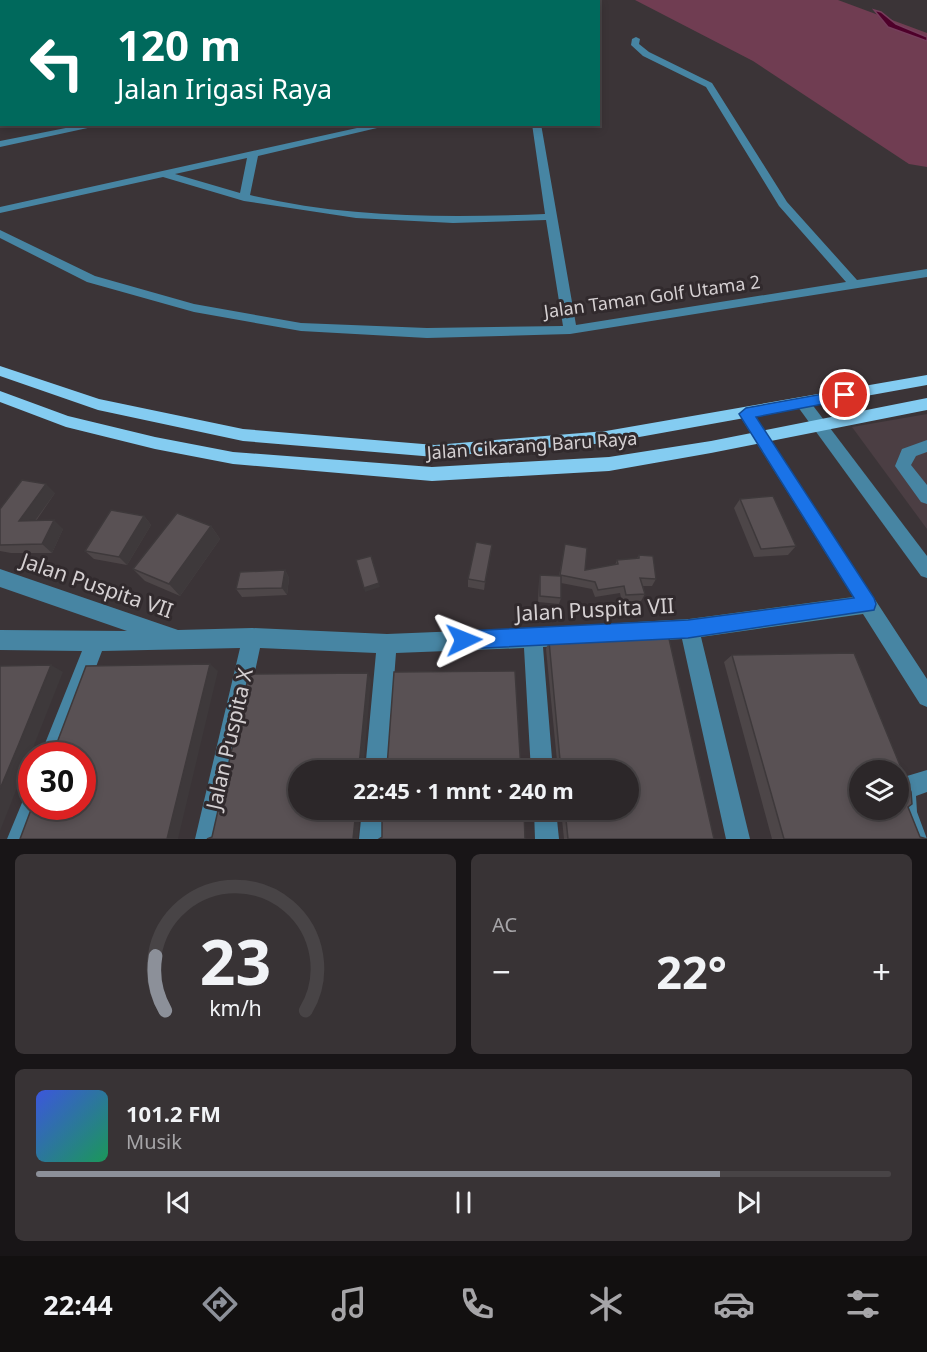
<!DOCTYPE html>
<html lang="id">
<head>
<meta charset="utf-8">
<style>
  :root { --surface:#2c2729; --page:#383335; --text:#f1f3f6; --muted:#a6a5a8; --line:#484446; --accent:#8c9099 }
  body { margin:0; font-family:"Noto Sans",sans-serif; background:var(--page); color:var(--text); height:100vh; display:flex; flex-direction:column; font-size:22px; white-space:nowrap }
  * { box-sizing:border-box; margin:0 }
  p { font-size:20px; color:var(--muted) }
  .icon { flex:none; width:33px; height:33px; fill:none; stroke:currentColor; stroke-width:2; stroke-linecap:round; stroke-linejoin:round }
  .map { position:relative; height:839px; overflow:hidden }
  .sheet { display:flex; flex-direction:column; gap:15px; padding:15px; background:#181517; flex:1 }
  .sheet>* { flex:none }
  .banner { position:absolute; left:0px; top:0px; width:600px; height:126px; box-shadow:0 3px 9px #0003,0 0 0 2px var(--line); background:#00695c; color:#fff; overflow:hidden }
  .controls { position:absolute; left:849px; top:760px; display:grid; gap:12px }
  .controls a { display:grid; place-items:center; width:60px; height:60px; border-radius:50%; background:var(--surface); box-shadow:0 3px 9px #0003,0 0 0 2px var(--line); font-size:30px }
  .speed { position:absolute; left:18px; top:742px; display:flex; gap:12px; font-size:30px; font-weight:700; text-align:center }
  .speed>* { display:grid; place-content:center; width:78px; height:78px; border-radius:50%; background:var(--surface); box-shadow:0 3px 9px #0003,0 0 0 2px var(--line); line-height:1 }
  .speed .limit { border:9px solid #d22; background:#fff; color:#111 }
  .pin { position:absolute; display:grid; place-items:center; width:51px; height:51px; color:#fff; margin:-26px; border:3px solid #fff; border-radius:50%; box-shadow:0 2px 6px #0007 }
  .me { position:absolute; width:66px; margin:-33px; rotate:88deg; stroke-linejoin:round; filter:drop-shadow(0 0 4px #0008) }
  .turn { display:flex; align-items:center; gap:21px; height:126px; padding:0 18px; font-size:27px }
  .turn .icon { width:78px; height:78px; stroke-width:2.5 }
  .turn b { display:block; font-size:42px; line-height:51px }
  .big { font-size:45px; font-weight:700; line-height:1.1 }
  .sheet .card { flex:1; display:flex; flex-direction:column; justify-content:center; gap:9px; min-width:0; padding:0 21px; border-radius:9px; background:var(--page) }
  .sheet .dial { align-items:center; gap:0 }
  .dial svg { height:156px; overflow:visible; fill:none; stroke:var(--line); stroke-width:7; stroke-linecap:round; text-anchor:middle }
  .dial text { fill:var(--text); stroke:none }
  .song { display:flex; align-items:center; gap:18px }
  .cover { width:72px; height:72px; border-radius:9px; background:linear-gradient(135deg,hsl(230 70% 55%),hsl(150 70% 35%)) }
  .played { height:6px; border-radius:3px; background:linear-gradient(90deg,var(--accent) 80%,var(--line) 80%) }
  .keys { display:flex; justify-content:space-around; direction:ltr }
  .heat { display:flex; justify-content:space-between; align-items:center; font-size:33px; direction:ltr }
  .sheet .tiles { flex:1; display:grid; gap:15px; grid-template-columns:1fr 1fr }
  .card:last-child { grid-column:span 2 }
  .trip { position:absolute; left:288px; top:760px; width:351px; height:60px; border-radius:30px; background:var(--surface); box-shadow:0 3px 9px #0003,0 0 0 2px var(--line); font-weight:700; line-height:60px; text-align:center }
  .tabs { display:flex; height:96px; justify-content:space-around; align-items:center; background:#121010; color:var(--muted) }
  .tabs .icon { width:42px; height:42px }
  .tabs .selected { color:var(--accent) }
  .tabs b { font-size:27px; color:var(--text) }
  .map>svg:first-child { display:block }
  .built { fill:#4b3e43 }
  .green { fill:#703d52 }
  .water { fill:#4e002a; stroke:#763e5c; stroke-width:1.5 }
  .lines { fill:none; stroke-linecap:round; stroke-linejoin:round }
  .minor { fill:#4785a3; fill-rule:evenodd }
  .major { fill:#84ccf1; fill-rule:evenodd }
  .wall { fill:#4d4648 }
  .shaded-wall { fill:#3e393b }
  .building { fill:#595154; stroke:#3e393b; stroke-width:1.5; fill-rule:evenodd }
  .route { fill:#1a73e8; stroke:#114b97; stroke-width:1.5 }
  .labels { text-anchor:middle; stroke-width:6; stroke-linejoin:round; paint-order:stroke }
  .street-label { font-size:18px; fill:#d5d0d2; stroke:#312a2d }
  .near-street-label { font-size:21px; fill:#d5d0d2; stroke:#312a2d }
</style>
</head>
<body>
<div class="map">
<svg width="927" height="839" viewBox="0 0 927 839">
  <rect width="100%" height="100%" fill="#3b3437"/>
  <path class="built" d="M927 414V529L852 427Z"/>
  <g class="green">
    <path d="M120 0H516L113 2Z"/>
    <path d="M635 0H838L927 33V167L909 164 753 61Z"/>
  </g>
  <path class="water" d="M874 10 881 12 896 24 927 37V41L888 27Z"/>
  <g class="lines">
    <g class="minor">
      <path d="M14 0H23L12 2Z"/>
      <path d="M485 0H511L481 2Z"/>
      <path d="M2 4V9H0V5Z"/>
      <path d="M636 37 640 39 639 44 649 52 712 83 787 202 857 280 927 269V277L570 334 427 338 301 331 194 312 87 282 0 238V230L95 276 194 304 301 323 427 328 563 326 546 220 453 223 356 218 244 201 163 177 0 213V207L375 124H394L258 156 250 195C346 218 447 218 545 214L532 124H541L576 325 846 282 779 206 706 87 643 56 631 45 632 39ZM247 158 240 193 175 174Z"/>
      <rect x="0" y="73" width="2" height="4"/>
      <path d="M86 124H106L0 147V141Z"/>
      <path d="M803 397 808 399 927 556V578L921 576 798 407 796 403 798 399Z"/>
      <path d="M746 408 751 410 927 679V707L920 704 863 614 701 637 750 839H726L682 639 543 647 553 771H531L524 648 396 653 387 771H365L376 653 260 648 219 839H195L240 648 102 651 62 756H40L82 651 0 650V630L127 631 0 587V569L178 630 252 628 387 634 533 628 689 619 853 597 741 418 739 414 741 410Z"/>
      <path d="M927 440V452L916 456 911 465 927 485V504L921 502 895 466 902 449Z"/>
      <path d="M927 770V792L916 796 917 812 927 839H905L894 810H898V782L907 776Z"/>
      <path d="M32 795V807H43L31 839H7L24 798Z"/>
      <path d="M362 810H384L383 839H359Z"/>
      <path d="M534 810H556L559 839H535Z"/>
    </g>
    <g class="major">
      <path d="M0 366 99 399 243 429 435 445 606 431 927 375V385L606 443 435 457 243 441 98 410 0 376Z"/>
      <path d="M0 391 68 416 155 437 233 452 432 467 609 457 711 441 927 398V410L711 453 609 471 432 481 233 464 155 449 66 427 0 402Z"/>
    </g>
  </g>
  <g class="wall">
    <path d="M55 493 36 521 63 529 52 553H11L0 551V509Z"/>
    <path d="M740 499 796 546 788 555 754 557 734 508Z"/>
    <path d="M144 516 151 525 127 565 94 559 85 551Z"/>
    <path d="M211 526 220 539 180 596 145 581 133 569Z"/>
    <path d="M565 544 585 570 615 565 617 560 637 558 639 555 656 579 652 586H643L645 594 641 601 622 602 620 593 595 597 592 589 561 583V598L559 604 538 602 539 581 540 575 559 576Z"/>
    <path d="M492 545 484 590 468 587V579Z"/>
    <path d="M285 570 289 578 287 595 242 597 236 589Z"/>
    <path d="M549 641 714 839H564L561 810H628V771H558L546 649Z"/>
    <path d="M732 655 908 807 920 837 927 839H772L724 662Z"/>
  </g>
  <g class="shaded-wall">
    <path d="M46 484 55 493 29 529 19 521Z"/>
    <path d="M144 516 151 525 127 565 119 557Z"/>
    <path d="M54 520 63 529 52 553 42 544Z"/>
    <path d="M211 526 220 539 180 596 169 584Z"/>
    <path d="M492 545 491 554 484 590 485 582Z"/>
    <path d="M285 570 289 578 287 595 282 588Z"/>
    <path d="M379 583 380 587 365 592 364 588Z"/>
    <path d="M210 664 218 671 178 839H167Z"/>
    <path d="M51 665 63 672 0 831V789Z"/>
    <path d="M368 673 371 680 363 771 359 766Z"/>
    <path d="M356 810H360L358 839H353Z"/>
  </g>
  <g class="building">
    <path d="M22 480 46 484 19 521 54 520 42 544 0 545V509Z"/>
    <path d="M773 496 796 546 761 549 740 499Z"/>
    <path d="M111 510 144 516 119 557 85 551Z"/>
    <path d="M177 513 211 526 169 584 133 569Z"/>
    <path d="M476 542 492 545 485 582 468 579Z"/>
    <path d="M565 544 587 548 585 570 618 564 617 560 639 558V555L653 556 656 579 640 578 645 594 626 595 624 586 598 590 595 582 560 575Z"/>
    <path d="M371 556 379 583 364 588 356 560Z"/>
    <path d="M285 570 282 588 236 589 240 572Z"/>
    <path d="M540 575 561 576V598L540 596Z"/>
    <path d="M668 634 714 839H568L565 810H628V771H561L549 641Z"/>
    <path d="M854 653 911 792 912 804 908 807 920 837 927 839H784L732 655ZM860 771H898V810H860Z"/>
    <path d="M210 664 167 839H20L32 807H82V756H52L86 666Z"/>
    <path d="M51 665 18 746 0 789V666Z"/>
    <path d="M515 671 521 771H298V810H356L353 839H207L212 837 249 674 368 673 359 766 362 769H384L387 767 394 672Z"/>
    <path d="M382 810H524L525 839H379L382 837Z"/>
  </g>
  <path class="route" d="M845 390 849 392 851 395 849 399 756 417 874 598 876 604 874 610 688 638 464 649 458 646 456 640 458 634 464 631 688 620 854 598 739 414 746 408Z"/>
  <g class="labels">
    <g class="street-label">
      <text transform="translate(652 297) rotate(-8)" y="6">Jalan Taman Golf Utama 2</text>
      <text transform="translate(532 446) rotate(-4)" y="6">Jalan Cikarang Baru Raya</text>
    </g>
    <g class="near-street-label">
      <text transform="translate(97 586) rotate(19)" y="7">Jalan Puspita VII</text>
      <text transform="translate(595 610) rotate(-3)" y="7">Jalan Puspita VII</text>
      <text transform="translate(230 739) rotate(-77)" y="7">Jalan Puspita X</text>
    </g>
  </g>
</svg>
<div class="controls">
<a><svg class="icon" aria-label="layers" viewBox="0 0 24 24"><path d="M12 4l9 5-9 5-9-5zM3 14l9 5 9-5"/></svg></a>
</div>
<div class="speed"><div class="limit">30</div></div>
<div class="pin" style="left:845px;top:395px;background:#d93025"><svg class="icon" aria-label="arrive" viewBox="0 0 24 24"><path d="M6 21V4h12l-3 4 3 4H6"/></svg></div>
<svg class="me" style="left:464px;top:640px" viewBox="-20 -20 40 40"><path d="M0-17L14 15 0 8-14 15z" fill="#1a73e8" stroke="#fff" stroke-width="4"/></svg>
<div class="trip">22:45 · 1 mnt · 240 m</div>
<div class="banner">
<div class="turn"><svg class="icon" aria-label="left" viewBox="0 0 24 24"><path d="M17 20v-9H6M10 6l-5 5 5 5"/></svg><div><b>120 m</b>Jalan Irigasi Raya</div></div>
</div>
</div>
<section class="sheet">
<div class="tiles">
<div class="card dial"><svg viewBox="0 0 100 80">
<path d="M14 69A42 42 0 1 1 86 69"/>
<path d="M14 69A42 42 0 0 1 9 41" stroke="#8c9099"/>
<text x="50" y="56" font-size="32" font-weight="700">23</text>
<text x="50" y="72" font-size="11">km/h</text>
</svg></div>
<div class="card"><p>AC</p>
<div class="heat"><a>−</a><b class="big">22°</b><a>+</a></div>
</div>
<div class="card">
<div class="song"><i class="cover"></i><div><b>101.2 FM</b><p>Musik</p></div></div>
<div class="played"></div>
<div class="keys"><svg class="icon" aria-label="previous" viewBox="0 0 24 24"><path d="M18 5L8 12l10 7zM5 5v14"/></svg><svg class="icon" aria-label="pause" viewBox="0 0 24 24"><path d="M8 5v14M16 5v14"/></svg><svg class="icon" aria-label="next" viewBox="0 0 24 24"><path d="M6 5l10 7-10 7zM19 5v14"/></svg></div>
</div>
</div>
</section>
<nav class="tabs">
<b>22:44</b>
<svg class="icon selected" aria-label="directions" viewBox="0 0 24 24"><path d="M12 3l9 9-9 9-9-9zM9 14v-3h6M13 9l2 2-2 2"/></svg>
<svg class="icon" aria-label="music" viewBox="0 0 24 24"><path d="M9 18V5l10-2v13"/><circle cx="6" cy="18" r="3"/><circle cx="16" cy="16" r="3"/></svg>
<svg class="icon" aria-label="phone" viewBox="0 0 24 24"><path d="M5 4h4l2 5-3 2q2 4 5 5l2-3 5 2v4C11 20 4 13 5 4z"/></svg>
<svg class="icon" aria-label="climate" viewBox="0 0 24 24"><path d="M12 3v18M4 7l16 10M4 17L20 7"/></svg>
<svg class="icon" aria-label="car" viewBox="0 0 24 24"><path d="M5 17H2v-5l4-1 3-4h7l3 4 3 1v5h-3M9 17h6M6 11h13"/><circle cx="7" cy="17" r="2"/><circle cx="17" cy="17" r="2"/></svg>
<svg class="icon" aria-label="filters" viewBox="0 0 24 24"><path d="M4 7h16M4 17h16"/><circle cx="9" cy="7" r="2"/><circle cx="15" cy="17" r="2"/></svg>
</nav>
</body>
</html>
